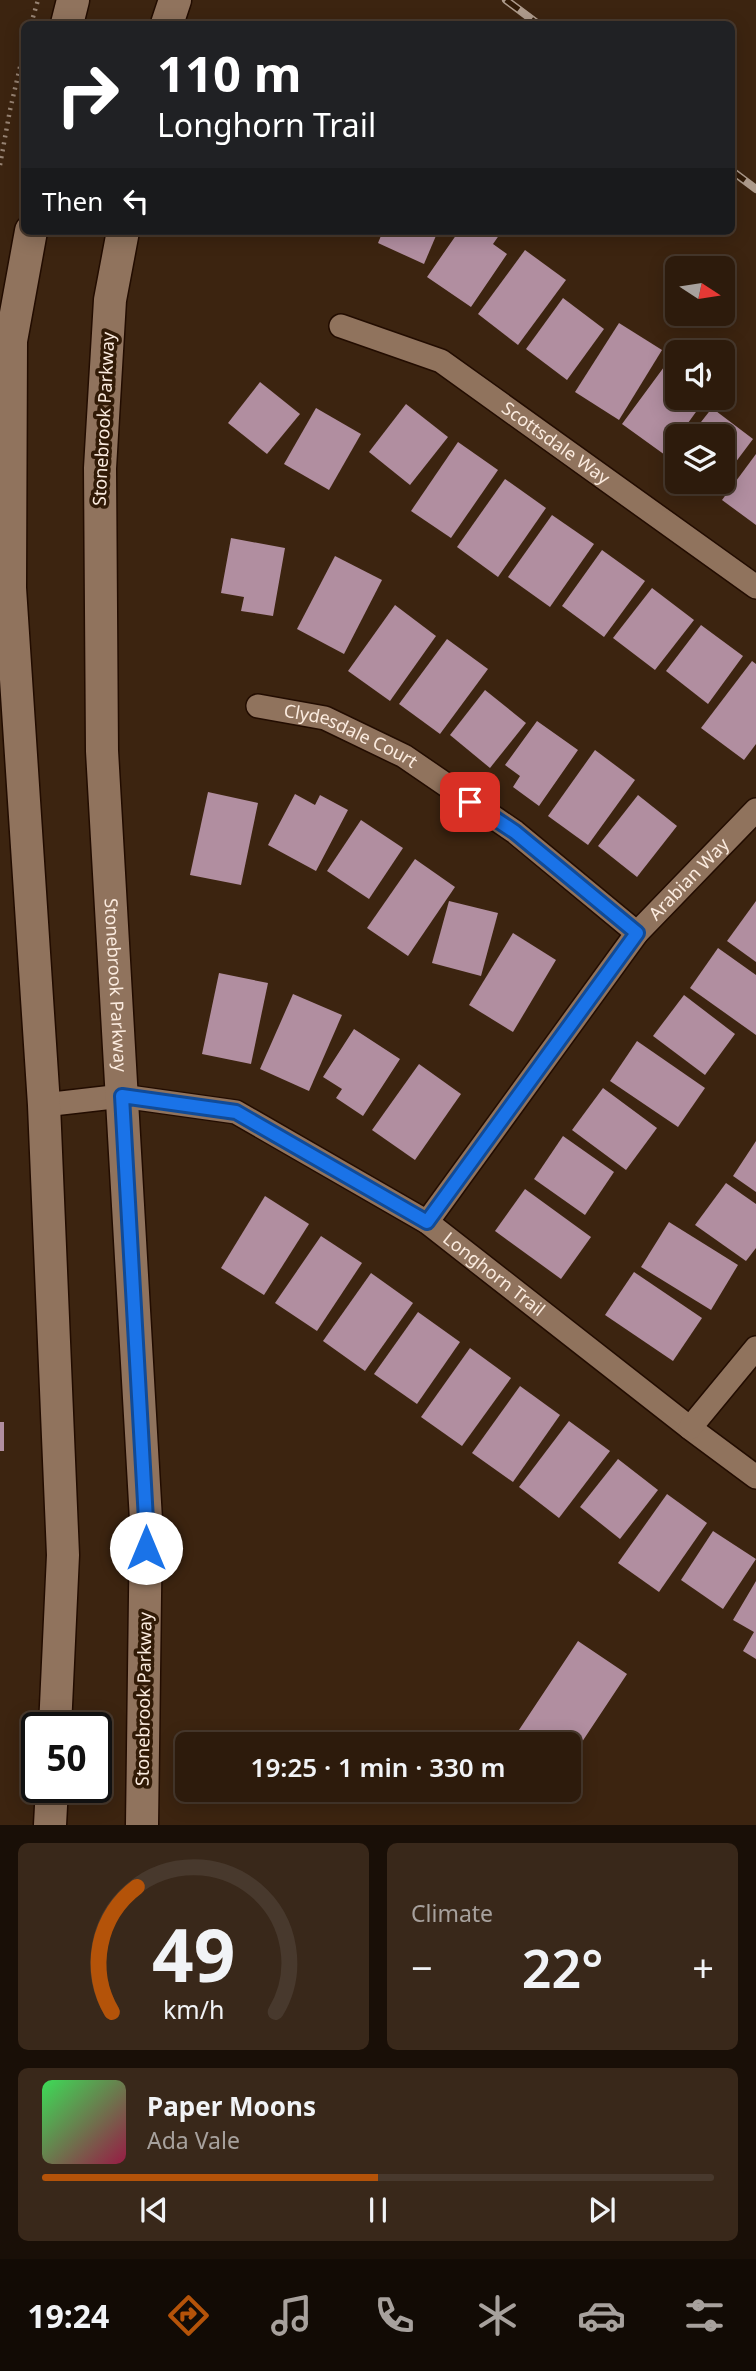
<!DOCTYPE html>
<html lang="en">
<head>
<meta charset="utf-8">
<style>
  :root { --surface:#2d1b0c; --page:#39281a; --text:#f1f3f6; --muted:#a7a19d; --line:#48392d; --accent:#b45309 }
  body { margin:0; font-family:"Noto Sans",sans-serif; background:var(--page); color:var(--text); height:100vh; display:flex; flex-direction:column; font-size:26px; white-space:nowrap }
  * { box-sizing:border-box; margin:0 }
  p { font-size:23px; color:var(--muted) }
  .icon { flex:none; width:38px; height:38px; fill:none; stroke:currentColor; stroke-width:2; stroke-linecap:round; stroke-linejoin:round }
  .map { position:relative; height:1825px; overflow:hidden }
  .details { display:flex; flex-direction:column; gap:18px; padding:18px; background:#190f07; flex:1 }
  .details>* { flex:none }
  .banner { position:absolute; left:21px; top:21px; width:714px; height:214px; border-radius:10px; box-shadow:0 4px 18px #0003,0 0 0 2px var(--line); background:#202124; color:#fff; overflow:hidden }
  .needle { width:46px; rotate:102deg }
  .controls { position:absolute; left:665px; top:256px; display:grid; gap:14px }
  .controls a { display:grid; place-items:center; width:70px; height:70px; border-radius:10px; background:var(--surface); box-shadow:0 4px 18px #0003,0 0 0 2px var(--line); font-size:35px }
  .speed { position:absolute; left:21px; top:1712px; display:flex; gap:14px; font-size:35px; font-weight:700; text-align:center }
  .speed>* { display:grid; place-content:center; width:91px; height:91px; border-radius:50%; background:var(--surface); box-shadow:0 4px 18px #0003,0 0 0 2px var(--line); line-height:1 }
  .speed .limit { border:4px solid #111; border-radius:10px; background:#fff; color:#111 }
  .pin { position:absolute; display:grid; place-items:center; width:60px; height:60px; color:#fff; margin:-30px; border-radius:14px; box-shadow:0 4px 10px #0006 }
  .me { position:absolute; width:77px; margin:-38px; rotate:0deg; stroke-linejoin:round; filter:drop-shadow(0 0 5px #0008) }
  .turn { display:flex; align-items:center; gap:24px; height:147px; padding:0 21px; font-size:32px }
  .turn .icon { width:91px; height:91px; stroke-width:2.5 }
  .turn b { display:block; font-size:49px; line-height:60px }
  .then { display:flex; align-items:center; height:66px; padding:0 21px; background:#0003; gap:14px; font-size:26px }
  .big { font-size:52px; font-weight:600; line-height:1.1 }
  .details .card { flex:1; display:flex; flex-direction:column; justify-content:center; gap:10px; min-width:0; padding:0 24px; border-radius:10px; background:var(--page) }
  .details .dial { align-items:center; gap:0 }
  .dial svg { height:182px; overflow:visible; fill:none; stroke:var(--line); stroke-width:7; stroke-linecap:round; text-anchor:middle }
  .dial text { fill:var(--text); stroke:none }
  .song { display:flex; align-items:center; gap:21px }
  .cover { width:84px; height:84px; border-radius:10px; background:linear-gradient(135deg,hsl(130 70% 55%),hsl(340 70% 35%)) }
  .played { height:7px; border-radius:4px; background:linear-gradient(90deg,var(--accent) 50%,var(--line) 50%) }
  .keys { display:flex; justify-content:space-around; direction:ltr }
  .heat { display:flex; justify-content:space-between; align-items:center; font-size:38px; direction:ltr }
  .details .tiles { flex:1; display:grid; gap:18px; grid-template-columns:1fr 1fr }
  .card:last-child { grid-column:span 2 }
  .trip { position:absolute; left:175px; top:1732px; width:406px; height:70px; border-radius:10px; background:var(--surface); box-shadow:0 4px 18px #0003,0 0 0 2px var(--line); font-weight:600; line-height:70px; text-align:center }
  .menu { display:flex; height:112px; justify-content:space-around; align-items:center; background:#120b05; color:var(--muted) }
  .menu .icon { width:49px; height:49px }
  .menu .current { color:var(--accent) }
  .menu b { font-size:32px; color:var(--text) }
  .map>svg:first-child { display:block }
  .building { fill:#b18ea0 }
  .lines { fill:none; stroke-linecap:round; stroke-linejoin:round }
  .minor-casing { stroke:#220c00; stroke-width:26 }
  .secondary-casing { stroke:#220c00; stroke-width:35 }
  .path { stroke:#978373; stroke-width:4.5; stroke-dasharray:2 5; stroke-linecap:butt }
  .minor { stroke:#90735d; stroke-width:23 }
  .secondary { stroke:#90735d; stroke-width:32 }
  .rail-casing { stroke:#ae9b8c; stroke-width:8 }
  .rail { stroke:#311a06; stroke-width:5; stroke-dasharray:16; stroke-linecap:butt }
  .route-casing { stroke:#114b97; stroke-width:18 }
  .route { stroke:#1a73e8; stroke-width:12 }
  .labels { text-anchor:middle; stroke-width:7; stroke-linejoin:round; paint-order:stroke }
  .street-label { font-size:18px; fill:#fbebdf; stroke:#311a06 }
</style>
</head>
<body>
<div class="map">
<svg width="756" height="1825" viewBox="0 0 756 1825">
  <rect width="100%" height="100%" fill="#3c2410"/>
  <g class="building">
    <path d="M383 231H438L424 264 378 243Z"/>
    <path d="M459 231H502L493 244 507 254 471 307 427 277Z"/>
    <path d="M525 250 566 280 518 345 478 314Z"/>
    <path d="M563 298 604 329 567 380 526 349Z"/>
    <path d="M619 323 662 350 619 420 575 392Z"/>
    <path d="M664 367 677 377V397L706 398 665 455 622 424Z"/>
    <path d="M260 382 300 414 267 454 228 423Z"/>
    <path d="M406 404 448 437 410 485 369 452Z"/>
    <path d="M316 408 361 434 329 490 284 464Z"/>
    <path d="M712 408 753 439 723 479V436H690Z"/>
    <path d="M458 442 498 470 451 538 411 511Z"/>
    <path d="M756 454V525L722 500Z"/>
    <path d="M505 479 546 508 498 577 457 547Z"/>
    <path d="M703 481H721L715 490Z"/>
    <path d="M552 515 594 544 550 607 508 577Z"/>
    <path d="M231 538 285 548 273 616 241 611 244 597 221 593Z"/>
    <path d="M602 550 645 581 604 637 562 606Z"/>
    <path d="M335 556 382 580 344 654 297 629Z"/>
    <path d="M652 588 694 620 655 670 613 638Z"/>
    <path d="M395 605 436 636 390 701 348 671Z"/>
    <path d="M701 625 743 656 708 704 666 671Z"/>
    <path d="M447 639 488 669 440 734 399 704Z"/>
    <path d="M752 661 756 664V744L744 760 701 728Z"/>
    <path d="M485 690 526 723 490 768 450 735Z"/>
    <path d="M537 721 578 750 539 806 513 787 520 776 505 765Z"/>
    <path d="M595 750 635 780 588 845 548 816Z"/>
    <path d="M208 792 258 803 241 885 190 875Z"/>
    <path d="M295 794 315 805 320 795 348 810 316 871 268 845Z"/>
    <path d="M638 795 677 826 637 877 598 846Z"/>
    <path d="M361 820 403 848 369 899 327 871Z"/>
    <path d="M415 859 455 887 408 956 367 928Z"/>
    <path d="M449 901 498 913 481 976 432 963Z"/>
    <path d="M756 901V962L727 941Z"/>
    <path d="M513 933 556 960 513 1032 469 1005Z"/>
    <path d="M718 948 756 975V1035L690 988Z"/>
    <path d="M219 973 268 983 251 1064 202 1054Z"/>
    <path d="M293 994 342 1015 309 1091 260 1069Z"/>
    <path d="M684 995 735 1034 705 1075 653 1036Z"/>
    <path d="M354 1029 400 1059 363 1116 336 1098 342 1089 323 1077Z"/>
    <path d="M637 1041 705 1088 678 1127 610 1081Z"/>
    <path d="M419 1064 461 1094 415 1160 372 1130Z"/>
    <path d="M603 1088 657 1128 626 1170 572 1130Z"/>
    <path d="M563 1136 614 1172 585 1215 534 1179Z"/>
    <path d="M756 1141V1192L733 1176Z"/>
    <path d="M726 1183 756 1204V1248L746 1261 695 1225Z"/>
    <path d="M525 1189 591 1237 561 1279 495 1231Z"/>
    <path d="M265 1196 309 1224 264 1295 221 1268Z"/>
    <path d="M669 1222 738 1265 711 1310 641 1267Z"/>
    <path d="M321 1236 362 1263 317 1331 275 1303Z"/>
    <path d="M634 1272 702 1318 673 1361 605 1315Z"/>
    <path d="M371 1273 413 1303 365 1371 323 1341Z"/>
    <path d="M418 1312 460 1342 417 1404 374 1374Z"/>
    <path d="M470 1348 511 1378 462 1446 421 1417Z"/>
    <path d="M520 1386 560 1415 513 1482 472 1453Z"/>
    <path d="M569 1421 610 1451 559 1518 519 1487Z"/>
    <rect x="0" y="1422" width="4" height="29"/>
    <path d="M618 1459 658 1490 620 1539 580 1507Z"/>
    <path d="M667 1494 707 1523 659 1592 618 1563Z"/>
    <path d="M713 1531 756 1559 723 1609 681 1580Z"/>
    <path d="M756 1581V1659L743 1651 754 1632 733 1620Z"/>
    <path d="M578 1641 627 1674 578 1748 552 1731 542 1745H509Z"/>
  </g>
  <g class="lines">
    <g class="minor-casing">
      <g id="minor">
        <path id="s1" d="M341 326 441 361 756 587"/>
        <path id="s2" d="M258 706 325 718 404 756 515 832 637 933"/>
        <path id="s3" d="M44 1105 122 1096 236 1112 427 1222 690 1428 756 1477"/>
        <path id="s4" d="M427 1222 637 933 756 810"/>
        <path d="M690 1428 756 1348"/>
      </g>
    </g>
    <g class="secondary-casing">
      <g id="secondary">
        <path d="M67 24 73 0"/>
        <path d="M167 24 175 0"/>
        <path d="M31 231 11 341 10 588 44 1105 63 1555 55 1727"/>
        <path id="s5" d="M123 231 110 300 100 468 102 751 146 1520 142 1825"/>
        <path d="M50 1825 52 1787"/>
      </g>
    </g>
    <g class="path">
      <path d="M31 24 38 0"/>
      <path d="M0 165 10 110 24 50"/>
    </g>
    <use href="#minor" class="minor"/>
    <use href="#secondary" class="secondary"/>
    <g class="rail-casing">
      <g id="rail">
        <path d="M506 0 538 24"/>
        <path d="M732 171 756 189"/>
      </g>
    </g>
    <use href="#rail" class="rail"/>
  </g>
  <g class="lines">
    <g class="route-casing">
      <path id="route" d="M146 1548V1520L122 1096 236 1112 427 1222 637 933 515 832 470 802"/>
    </g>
    <use href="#route" class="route"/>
  </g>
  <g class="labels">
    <g class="street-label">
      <text transform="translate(104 419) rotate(-87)" y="6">Stonebrook Parkway</text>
      <text dy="6" stroke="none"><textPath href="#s1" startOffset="247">Scottsdale Way</textPath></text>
      <text dy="6" stroke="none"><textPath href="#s2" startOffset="98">Clydesdale Court</textPath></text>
      <text dy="6" stroke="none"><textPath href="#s4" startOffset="432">Arabian Way</textPath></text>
      <text dy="6" stroke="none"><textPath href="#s5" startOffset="756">Stonebrook Parkway</textPath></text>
      <text dy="6" stroke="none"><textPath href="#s3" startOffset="499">Longhorn Trail</textPath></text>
      <text transform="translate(144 1699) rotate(-89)" y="6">Stonebrook Parkway</text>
    </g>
  </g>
</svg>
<div class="controls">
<a><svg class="needle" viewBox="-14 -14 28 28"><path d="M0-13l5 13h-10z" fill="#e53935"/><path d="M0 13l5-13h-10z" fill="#a7a19d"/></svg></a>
<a><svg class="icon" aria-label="sound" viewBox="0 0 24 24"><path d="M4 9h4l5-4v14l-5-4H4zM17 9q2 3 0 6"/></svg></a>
<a><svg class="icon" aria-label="layers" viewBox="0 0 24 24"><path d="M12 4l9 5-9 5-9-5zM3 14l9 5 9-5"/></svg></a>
</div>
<div class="speed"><div class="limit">50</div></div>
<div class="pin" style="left:470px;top:802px;background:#d93025"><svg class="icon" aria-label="arrive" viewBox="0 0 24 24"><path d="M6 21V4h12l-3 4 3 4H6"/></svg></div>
<svg class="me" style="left:146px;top:1548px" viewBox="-20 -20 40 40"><circle r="19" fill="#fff"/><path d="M0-13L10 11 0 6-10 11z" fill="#1a73e8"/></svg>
<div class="trip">19:25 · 1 min · 330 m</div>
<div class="banner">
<div class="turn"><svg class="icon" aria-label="right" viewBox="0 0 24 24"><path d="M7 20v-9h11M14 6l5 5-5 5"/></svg><div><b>110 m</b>Longhorn Trail</div></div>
<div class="then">Then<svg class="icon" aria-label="left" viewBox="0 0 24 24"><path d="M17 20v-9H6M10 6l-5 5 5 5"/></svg></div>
</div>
</div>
<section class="details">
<div class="tiles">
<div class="card dial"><svg viewBox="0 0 100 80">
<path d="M14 69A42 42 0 1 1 86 69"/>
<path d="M14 69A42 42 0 0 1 25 14" stroke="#b45309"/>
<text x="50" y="56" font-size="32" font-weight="700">49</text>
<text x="50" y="72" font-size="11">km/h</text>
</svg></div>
<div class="card"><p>Climate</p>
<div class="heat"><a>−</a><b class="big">22°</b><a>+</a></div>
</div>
<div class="card">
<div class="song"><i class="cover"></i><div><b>Paper Moons</b><p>Ada Vale</p></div></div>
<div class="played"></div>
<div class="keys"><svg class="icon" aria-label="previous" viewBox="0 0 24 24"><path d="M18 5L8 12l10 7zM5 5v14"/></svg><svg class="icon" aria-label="pause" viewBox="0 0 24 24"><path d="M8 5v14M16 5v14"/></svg><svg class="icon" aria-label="next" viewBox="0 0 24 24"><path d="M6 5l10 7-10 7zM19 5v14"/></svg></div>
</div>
</div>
</section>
<nav class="menu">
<b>19:24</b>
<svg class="icon current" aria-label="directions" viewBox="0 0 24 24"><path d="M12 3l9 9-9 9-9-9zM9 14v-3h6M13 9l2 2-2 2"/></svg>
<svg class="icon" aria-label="music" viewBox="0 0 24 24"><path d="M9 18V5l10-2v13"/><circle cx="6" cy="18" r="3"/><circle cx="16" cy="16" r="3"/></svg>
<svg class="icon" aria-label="phone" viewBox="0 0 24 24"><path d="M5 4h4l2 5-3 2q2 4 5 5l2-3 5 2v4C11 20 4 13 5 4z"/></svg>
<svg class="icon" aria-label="climate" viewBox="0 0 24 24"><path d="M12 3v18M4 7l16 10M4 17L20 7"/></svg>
<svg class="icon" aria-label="car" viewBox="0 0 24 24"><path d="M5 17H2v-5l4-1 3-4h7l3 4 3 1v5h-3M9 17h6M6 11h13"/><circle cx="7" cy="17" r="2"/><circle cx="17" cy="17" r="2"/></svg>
<svg class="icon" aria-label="filters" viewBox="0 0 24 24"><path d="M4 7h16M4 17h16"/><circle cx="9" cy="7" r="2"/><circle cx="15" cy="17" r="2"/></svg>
</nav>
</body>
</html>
